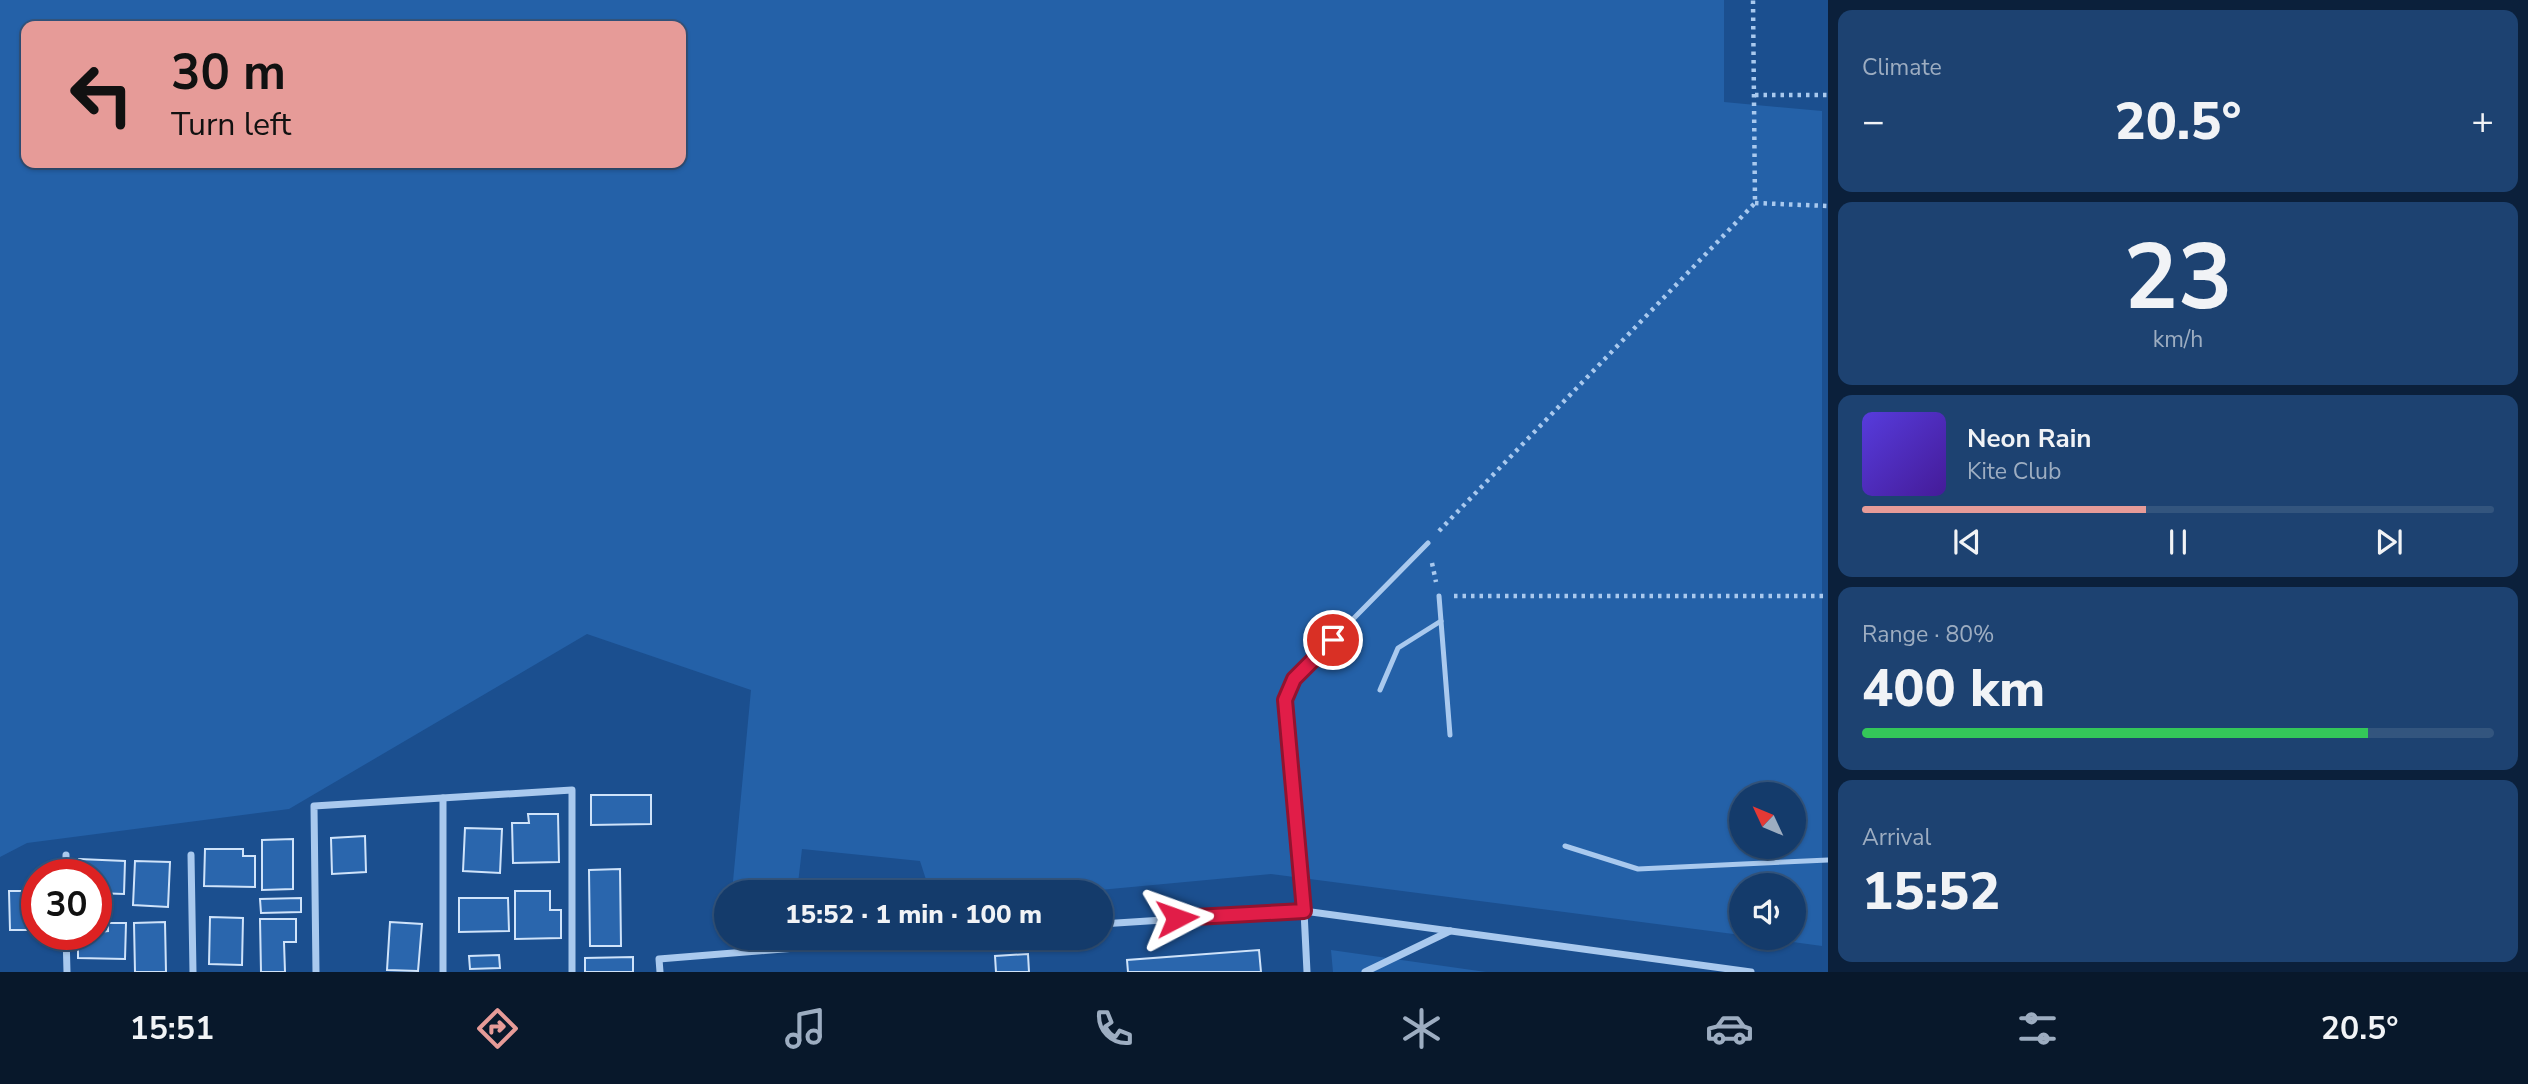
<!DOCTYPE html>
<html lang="en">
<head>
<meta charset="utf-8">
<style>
  :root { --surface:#143b6b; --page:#1d4271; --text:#f1f3f6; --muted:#9dadc1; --line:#33557e; --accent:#e69b98 }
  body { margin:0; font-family:"Nunito Sans",sans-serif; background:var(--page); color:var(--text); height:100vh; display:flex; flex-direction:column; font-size:26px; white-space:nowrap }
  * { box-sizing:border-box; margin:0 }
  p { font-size:23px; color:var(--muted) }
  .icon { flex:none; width:38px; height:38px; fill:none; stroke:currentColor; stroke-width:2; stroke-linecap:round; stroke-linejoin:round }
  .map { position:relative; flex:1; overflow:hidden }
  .details { display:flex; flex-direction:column; gap:10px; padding:10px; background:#0b203b; width:700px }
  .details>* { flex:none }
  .guide { position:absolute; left:21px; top:21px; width:665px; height:147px; border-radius:14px; box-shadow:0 2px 5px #0004,0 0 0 2px var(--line); background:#e69b98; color:#111; overflow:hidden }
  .needle { width:46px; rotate:314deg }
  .tools { position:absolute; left:1729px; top:782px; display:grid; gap:14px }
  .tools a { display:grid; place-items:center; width:77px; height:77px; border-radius:50%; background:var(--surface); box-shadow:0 2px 5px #0004,0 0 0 2px var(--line); font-size:35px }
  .speed { position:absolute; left:21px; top:859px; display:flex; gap:14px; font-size:35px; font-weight:700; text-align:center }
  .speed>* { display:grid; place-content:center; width:91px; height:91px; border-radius:50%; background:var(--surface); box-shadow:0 2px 5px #0004,0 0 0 2px var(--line); line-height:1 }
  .speed .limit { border:10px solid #d22; background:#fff; color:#111 }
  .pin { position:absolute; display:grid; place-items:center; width:60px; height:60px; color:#fff; margin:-30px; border:4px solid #fff; border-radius:50%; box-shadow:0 2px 7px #0007 }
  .me { position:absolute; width:77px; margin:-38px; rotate:86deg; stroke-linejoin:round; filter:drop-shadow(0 0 5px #0008) }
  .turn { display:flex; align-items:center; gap:24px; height:147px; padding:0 35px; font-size:32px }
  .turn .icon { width:91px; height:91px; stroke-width:2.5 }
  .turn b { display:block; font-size:49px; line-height:60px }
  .big { font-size:52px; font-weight:800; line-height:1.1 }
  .details .tile { flex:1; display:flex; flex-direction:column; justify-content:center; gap:10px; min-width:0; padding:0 24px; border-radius:14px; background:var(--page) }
  .details .dial { align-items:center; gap:0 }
  .dial b { font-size:91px; line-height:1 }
  .song { display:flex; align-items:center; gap:21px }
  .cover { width:84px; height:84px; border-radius:10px; background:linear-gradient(135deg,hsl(250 70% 55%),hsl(260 70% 35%)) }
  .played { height:7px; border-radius:4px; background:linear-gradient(90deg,var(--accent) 45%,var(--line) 45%) }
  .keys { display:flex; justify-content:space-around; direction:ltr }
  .heat { display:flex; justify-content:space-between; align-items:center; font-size:38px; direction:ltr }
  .charge { height:10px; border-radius:5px; background:linear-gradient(90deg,#34c759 80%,var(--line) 0) }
  .trip { position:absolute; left:714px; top:880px; width:399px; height:70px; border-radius:35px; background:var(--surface); box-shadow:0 2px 5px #0004,0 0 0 2px var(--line); font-weight:800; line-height:70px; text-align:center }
  .tab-bar { display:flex; height:112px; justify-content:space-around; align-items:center; background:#08182b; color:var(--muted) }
  .tab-bar .icon { width:49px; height:49px }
  .tab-bar .selected { color:var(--accent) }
  .tab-bar b { font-size:32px; color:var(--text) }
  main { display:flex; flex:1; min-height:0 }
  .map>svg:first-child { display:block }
  .green { fill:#2461a8; fill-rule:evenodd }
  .building { fill:#2a66ad; stroke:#cfe3fa; stroke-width:2 }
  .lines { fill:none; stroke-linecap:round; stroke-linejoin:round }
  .path { stroke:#a9c9ee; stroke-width:4.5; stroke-dasharray:3.5 5; stroke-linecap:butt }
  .lane { stroke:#a9c9ee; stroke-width:5 }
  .street { stroke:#a9c9ee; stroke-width:7 }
  .route-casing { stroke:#92132f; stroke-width:18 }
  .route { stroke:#e11d48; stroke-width:12 }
</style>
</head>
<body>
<main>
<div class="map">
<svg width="1828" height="972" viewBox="0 0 1828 972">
  <rect width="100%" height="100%" fill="#1b4f8f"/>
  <g class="green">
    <path d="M0 0H1724V102L1822 111V946L1763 938H1794V886H1741V935L1271 874 1078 892H930L920 861 802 849 797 892H732L751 690 587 634 289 809 27 843 0 857ZM26 26H681V163H26ZM1741 794H1794V847H1741Z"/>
    <path d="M1331 950 1486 972H1333Z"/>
  </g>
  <g class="building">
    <path d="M591 795H651V824L591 825Z"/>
    <path d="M528 814H558L559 862 513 863 512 823H529Z"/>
    <path d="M465 828 502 829 500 873 463 871Z"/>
    <path d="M365 836 366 872 332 874 331 838Z"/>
    <path d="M293 839V889L262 890V840Z"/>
    <path d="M205 849H243V856H255V887L204 886Z"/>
    <path d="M79 859 125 861 124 894 96 893V875H79Z"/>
    <path d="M135 861 170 862 168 907 133 905Z"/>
    <path d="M620 869 621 946H590L589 870Z"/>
    <path d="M9 891H37V930H10Z"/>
    <path d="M515 891H550V910H561V938L515 939Z"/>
    <path d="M301 898V912L261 913 260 899Z"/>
    <path d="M459 898H508L509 931 459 932Z"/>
    <path d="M210 917 243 918 242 965 209 964Z"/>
    <path d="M260 919H296V942H284L285 972H261Z"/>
    <path d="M165 922 166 972H135L134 923Z"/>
    <path d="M390 922 422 924 418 971 387 970Z"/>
    <path d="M108 923H126L125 959 78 958V934L108 931Z"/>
    <path d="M1259 950 1261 972H1128L1127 960Z"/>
    <path d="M1028 954 1029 972H996L995 956Z"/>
    <path d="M499 955 500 968 470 969 469 956Z"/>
    <path d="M633 957V972H585V958Z"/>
  </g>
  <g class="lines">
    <g class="path">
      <path d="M1755 95H1828"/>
      <path d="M1755 203 1828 206"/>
      <path d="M1439 531 1755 203 1753 0"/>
      <path d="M1432 563 1436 582"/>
      <path d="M1454 596H1828"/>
    </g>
    <g class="lane">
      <path d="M1439 596 1450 735"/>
      <path d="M1380 690 1398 648 1441 621"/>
      <path d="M1565 846 1638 869 1828 860"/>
      <path d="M1304 911 1285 700 1294 679 1428 543"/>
    </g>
    <g class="street">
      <path d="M443 798V972"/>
      <path d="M66 855V875"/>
      <path d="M191 855 193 972"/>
      <path d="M1304 911 1307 972"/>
      <path d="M1101 924 1304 911 1751 972"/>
      <path d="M66 934 67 972"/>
      <path d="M316 972 314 806 572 790V972"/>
      <path d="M660 972 659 959 920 938"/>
      <path d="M1365 972 1450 931"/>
    </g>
  </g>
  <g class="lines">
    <g class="route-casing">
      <path id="route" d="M1177 918 1304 911 1285 700 1294 679 1333 640"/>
    </g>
    <use href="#route" class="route"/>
  </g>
</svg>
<div class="tools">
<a><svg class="needle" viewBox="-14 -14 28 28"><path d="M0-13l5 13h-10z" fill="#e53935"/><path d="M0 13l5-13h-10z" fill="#9dadc1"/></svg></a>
<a><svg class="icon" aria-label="sound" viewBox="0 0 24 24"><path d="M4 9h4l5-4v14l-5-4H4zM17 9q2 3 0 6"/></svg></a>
</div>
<div class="speed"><div class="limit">30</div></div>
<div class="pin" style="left:1333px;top:640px;background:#d93025"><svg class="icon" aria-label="arrive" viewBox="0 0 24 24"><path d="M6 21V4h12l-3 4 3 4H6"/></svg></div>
<svg class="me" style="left:1177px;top:918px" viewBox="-20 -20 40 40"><path d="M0-17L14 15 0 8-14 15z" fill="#e11d48" stroke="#fff" stroke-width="4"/></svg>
<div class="trip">15:52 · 1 min · 100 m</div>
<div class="guide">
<div class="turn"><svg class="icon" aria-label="left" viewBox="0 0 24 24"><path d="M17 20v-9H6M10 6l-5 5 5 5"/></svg><div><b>30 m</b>Turn left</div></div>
</div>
</div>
<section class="details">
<div class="tile"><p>Climate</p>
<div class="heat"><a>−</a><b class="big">20.5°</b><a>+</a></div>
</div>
<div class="tile dial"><b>23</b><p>km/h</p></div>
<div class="tile">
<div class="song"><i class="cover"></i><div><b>Neon Rain</b><p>Kite Club</p></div></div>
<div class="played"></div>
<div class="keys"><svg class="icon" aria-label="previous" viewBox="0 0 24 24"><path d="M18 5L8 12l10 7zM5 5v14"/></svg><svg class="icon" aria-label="pause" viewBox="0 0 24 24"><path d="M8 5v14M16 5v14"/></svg><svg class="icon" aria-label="next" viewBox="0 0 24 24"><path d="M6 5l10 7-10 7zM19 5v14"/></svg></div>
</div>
<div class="tile"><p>Range · 80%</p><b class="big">400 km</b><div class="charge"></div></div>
<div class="tile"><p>Arrival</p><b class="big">15:52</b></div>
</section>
</main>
<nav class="tab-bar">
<b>15:51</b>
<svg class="icon selected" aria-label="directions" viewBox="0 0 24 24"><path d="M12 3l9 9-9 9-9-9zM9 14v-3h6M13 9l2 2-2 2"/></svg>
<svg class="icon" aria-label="music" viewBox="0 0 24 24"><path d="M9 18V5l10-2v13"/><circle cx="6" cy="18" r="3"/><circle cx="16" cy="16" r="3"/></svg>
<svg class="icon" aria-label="phone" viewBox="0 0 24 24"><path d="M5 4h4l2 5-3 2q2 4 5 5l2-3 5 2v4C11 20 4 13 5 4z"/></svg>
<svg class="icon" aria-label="climate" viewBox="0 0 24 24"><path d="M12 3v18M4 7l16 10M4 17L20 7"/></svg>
<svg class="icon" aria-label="car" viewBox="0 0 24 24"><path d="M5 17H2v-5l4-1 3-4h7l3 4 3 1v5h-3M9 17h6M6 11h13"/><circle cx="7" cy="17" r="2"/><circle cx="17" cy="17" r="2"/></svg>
<svg class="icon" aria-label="filters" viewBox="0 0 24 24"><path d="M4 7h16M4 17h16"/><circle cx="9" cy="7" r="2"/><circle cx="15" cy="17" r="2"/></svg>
<b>20.5°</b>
</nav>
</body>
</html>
